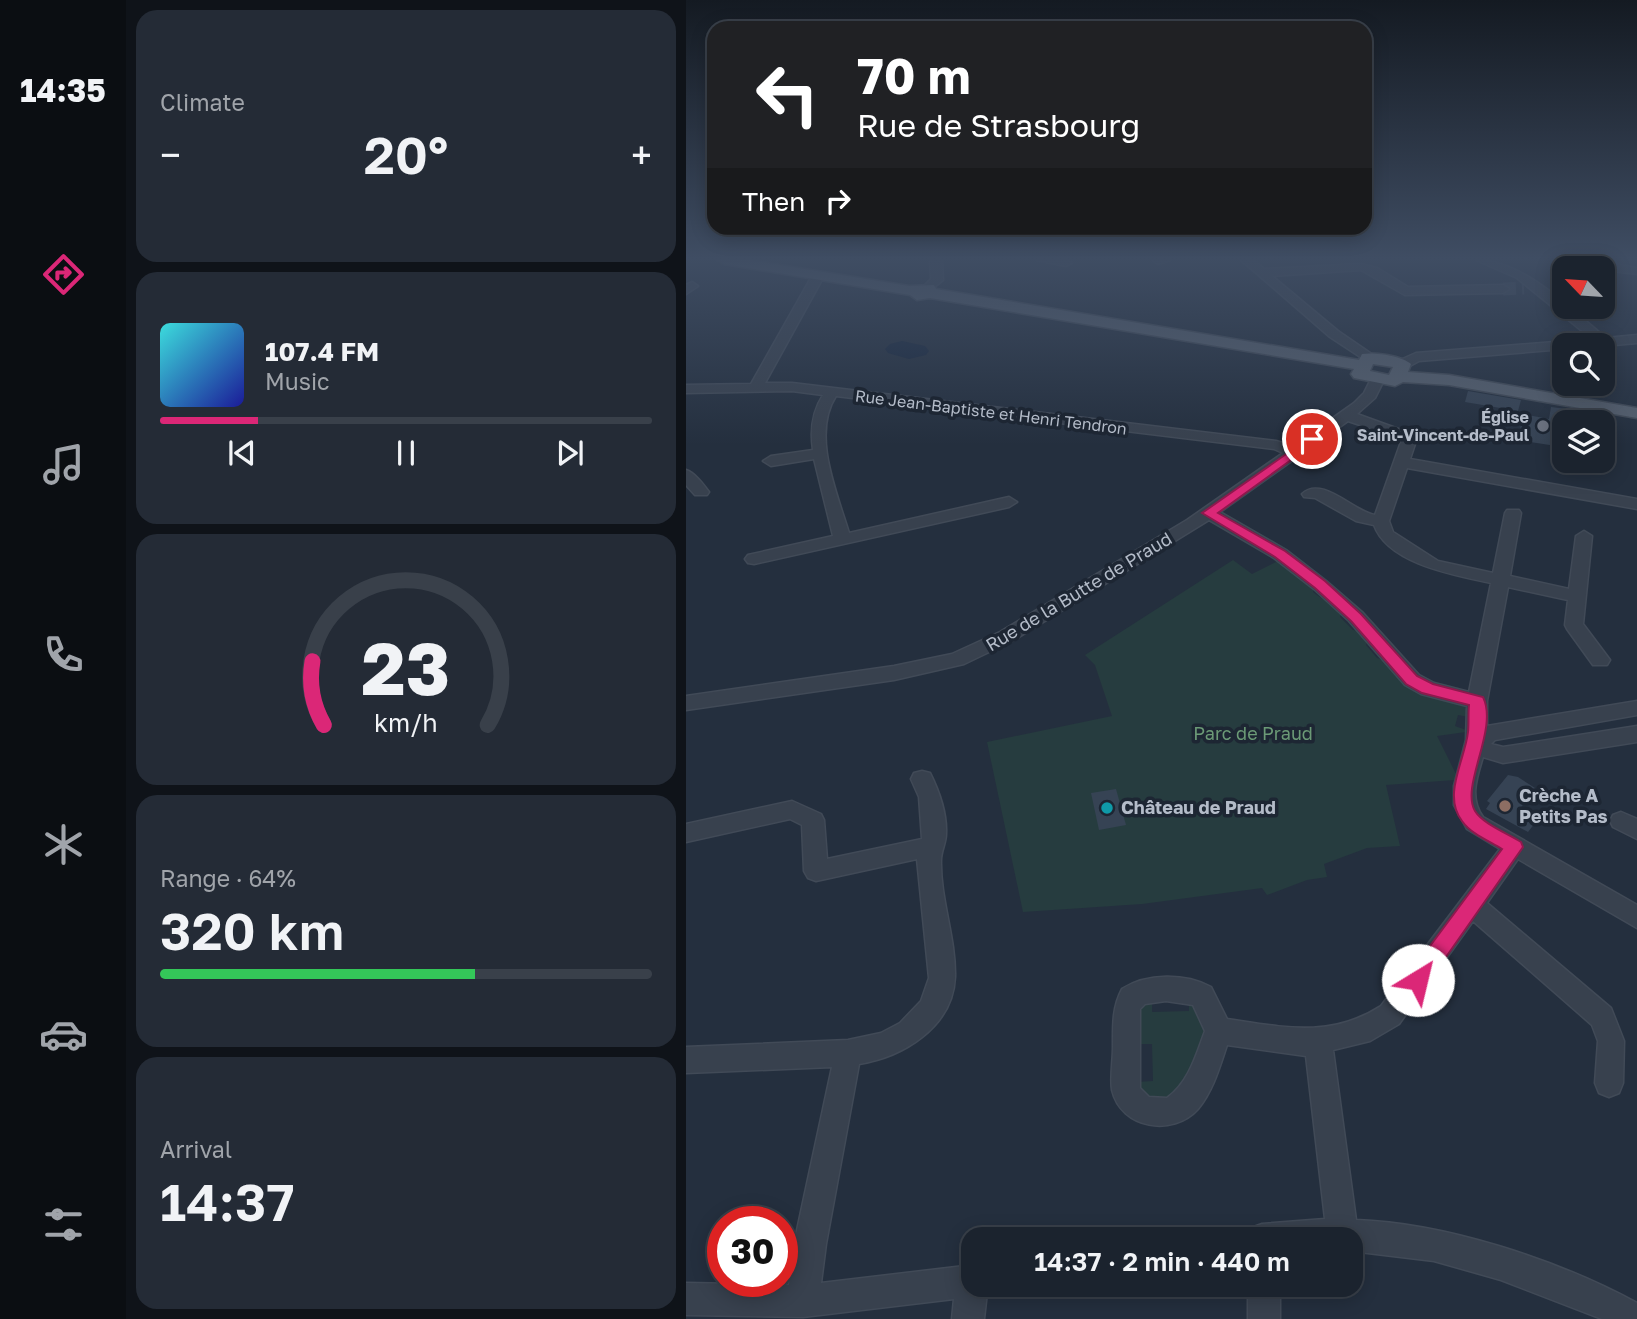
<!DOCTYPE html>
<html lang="en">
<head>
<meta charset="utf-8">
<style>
  :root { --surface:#1b232e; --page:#242b36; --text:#f1f3f6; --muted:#a0a4aa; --line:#39404a; --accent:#db2777 }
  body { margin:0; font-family:"Golos Text",sans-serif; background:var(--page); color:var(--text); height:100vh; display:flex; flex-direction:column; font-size:26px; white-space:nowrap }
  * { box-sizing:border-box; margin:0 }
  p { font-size:23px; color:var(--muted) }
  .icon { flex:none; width:38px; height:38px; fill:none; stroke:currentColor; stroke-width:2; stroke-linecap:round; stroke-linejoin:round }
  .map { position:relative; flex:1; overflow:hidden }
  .details { display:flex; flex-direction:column; gap:10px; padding:10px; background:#0f1319; width:560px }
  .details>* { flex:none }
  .banner { position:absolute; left:21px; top:21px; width:665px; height:214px; border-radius:21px; box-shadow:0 4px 18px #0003,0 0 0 2px var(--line); background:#202124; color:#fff; overflow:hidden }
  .needle { width:46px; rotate:295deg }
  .tools { position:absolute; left:866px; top:256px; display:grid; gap:14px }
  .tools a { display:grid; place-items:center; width:63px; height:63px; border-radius:14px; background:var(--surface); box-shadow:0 4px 18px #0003,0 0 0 2px var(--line); font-size:35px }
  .speed { position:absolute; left:21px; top:1206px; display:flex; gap:14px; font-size:35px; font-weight:700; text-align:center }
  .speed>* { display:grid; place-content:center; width:91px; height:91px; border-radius:50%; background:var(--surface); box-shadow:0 4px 18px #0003,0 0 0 2px var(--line); line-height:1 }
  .speed .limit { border:10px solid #d22; background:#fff; color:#111 }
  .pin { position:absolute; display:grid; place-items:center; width:60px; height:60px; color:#fff; margin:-30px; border:4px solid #fff; border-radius:50%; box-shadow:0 2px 7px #0007 }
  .me { position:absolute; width:77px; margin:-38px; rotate:36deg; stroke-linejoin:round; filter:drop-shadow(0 0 5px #0008) }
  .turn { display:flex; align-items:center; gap:24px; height:147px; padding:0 35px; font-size:32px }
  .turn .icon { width:91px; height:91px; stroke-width:2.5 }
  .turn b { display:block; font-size:49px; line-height:60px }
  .then { display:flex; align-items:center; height:66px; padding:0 35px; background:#0003; gap:14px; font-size:26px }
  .big { font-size:52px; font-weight:600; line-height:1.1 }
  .details .card { flex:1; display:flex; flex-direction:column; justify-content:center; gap:10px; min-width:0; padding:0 24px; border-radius:21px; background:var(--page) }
  .details .dial { align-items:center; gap:0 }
  .dial svg { height:182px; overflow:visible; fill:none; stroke:var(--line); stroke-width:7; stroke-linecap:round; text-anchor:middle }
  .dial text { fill:var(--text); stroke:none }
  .song { display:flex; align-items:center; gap:21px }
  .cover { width:84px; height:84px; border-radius:10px; background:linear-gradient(135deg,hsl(180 70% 55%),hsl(240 70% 35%)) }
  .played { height:7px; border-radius:4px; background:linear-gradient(90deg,var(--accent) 20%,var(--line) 20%) }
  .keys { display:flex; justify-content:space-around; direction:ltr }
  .heat { display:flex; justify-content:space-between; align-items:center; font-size:38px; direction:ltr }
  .charge { height:10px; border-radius:5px; background:linear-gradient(90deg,#34c759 64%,var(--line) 0) }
  .trip { position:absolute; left:275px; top:1227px; width:402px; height:70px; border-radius:21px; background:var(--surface); box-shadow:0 4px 18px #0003,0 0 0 2px var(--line); font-weight:600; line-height:70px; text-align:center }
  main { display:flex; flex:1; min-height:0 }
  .dock { display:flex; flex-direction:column; width:126px; justify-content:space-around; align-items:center; background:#0b0e12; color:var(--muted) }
  .dock .icon { width:49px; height:49px }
  .dock .current { color:var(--accent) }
  .dock b { font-size:32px; color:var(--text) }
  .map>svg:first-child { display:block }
  .green { fill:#263c3f }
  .water { fill:#17263c }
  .building { fill:#364354 }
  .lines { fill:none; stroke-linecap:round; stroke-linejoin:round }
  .minor-tunnel { stroke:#3a4453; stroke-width:13; stroke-dasharray:13 6; stroke-linecap:butt }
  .minor-casing { stroke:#414a57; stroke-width:3 }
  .major-casing { stroke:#414a57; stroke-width:3 }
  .minor { fill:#38414e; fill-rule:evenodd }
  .major { fill:#56606e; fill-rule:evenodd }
  .route { fill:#db2777; stroke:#8e194d; stroke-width:2 }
  .worship-dot { fill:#6b7280; stroke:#1d2633; stroke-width:2.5 }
  .education-dot { fill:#8d6e63; stroke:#1d2633; stroke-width:2.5 }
  .culture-dot { fill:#0f9aa8; stroke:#1d2633; stroke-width:2.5 }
  .labels { text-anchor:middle; stroke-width:7; stroke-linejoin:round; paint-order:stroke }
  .far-street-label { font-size:16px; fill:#b4bcc9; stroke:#1d2633 }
  .far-poi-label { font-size:16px; font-weight:bold; fill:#b4bcc9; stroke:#1d2633; text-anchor:end }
  .street-label { font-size:18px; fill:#b4bcc9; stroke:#1d2633 }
  .park-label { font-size:18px; fill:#6b9a76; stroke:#1d2633 }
  .poi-label { font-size:18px; font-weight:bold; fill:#b4bcc9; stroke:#1d2633; text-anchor:start }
</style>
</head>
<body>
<main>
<nav class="dock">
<b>14:35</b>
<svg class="icon current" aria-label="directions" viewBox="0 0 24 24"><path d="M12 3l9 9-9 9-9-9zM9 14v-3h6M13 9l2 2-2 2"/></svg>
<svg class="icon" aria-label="music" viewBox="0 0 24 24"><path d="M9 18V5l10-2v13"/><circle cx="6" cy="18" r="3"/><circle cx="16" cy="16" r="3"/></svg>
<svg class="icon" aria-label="phone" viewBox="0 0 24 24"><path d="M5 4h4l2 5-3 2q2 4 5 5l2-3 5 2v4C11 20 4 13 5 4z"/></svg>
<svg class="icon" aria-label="climate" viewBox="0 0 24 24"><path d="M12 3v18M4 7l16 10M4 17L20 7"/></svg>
<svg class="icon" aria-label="car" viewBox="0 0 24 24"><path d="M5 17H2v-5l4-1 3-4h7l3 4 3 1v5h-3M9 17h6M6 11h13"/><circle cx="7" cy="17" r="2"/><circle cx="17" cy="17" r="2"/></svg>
<svg class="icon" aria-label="filters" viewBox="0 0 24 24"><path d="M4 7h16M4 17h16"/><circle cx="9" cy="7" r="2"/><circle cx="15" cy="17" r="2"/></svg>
</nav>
<section class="details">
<div class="card"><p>Climate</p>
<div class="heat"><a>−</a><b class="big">20°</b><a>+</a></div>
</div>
<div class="card">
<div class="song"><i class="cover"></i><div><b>107.4 FM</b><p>Music</p></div></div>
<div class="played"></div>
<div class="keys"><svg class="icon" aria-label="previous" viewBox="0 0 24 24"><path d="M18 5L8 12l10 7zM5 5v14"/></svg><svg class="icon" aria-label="pause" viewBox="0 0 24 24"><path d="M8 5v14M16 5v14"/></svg><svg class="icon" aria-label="next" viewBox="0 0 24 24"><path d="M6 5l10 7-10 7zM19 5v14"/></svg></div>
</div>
<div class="card dial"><svg viewBox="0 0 100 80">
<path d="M14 69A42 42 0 1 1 86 69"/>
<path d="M14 69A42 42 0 0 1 9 41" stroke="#db2777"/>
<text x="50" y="56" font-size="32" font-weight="700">23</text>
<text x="50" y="72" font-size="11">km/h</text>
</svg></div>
<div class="card"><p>Range · 64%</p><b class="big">320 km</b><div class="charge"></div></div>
<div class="card"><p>Arrival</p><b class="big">14:37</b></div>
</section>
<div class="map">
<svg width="951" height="1319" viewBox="0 0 951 1319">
  <rect width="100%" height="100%" fill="#242f3e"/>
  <g class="green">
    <path d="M547 560 566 574 592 561 628 587 627 592C636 600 648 603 656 612L654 617 667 630 675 631 682 639 680 645 691 658 700 661 779 706 783 717 772 715 769 726 780 730V732L751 736 770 774 769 780 700 785 714 846 681 848 638 864 641 877 621 880 581 895 576 888 456 904 337 912 301 742 426 716 409 665 399 655Z"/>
    <path d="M466 999V1012L503 1011V999L520 1022 518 1039 497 1097 462 1104 451 1082 467 1081 466 1044H450V1010Z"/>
  </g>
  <path class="water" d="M216 341 239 346 243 351 240 355 223 359 202 353 199 349 204 344Z"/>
  <g class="building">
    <path d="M782 391 835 400 832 411 779 402Z"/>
    <path d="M865 407 881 409 878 431 873 430 870 446 832 440 837 414 863 419Z"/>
    <path d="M822 775 832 777 849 788 831 813 849 823 842 832 800 809 804 803 801 801Z"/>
    <path d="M430 789 440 825 413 830 405 793Z"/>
  </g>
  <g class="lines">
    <path class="minor-tunnel" d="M817 289 838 288"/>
    <g class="minor-casing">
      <g id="minor">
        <path d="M244 260H256L257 280 242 292 236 288 245 279Z"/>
        <path d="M351 260H381L386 263 380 266Z"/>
        <path d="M467 260H484L472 264Z"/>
        <path d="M555 260H567L578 269 675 264 691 268 722 287 817 285 823 289 817 293 719 295 675 270 586 276 652 331 687 355 689 358 682 362 644 337Z"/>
        <path d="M790 260C838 260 884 309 920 338L951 335V343L917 346 878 345V349L733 361 722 367H712V361L730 353 906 339 831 278Z"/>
        <path d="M901 260C918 260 934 266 951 268V274L918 270Z"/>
        <path d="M132 273 138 276 79 383H106L590 441 607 446 668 403 678 393 687 375 692 374 699 378 689 398 671 414 729 435 731 438 724 459 951 499V509L721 468 703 521 707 532 752 561 807 573 819 513 821 510H833L835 513 824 576 883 589 890 536 898 531 906 536 897 624 924 660 921 665H907L881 629 879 625 882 600 822 587 801 701V726L951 701V715L809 740 805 744 817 747 951 726V742L817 763 797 757C791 777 783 798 797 817L951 905V928L832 859 801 903 925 1008 938 1041 937 1083 933 1093 923 1097 913 1093 909 1083 912 1041 906 1025 787 921 713 1024 684 1041 647 1050 670 1220C759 1223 872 1260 951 1303V1319H916L815 1280 748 1261 665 1251V1239H561L565 1228 576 1224 639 1219 620 1056 541 1045C534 1066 527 1091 512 1109 487 1137 435 1129 426 1090 424 1077 427 1061 427 1047 427 1026 426 1008 436 989 461 973 499 973 525 987L541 1019C596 1027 644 1039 695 1006L814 849 781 829 768 805V786L780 740 781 706 735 694 719 685 663 621 628 589 588 558 523 520 328 640 278 664 208 680 0 710V696L208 666 266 654 314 632 501 520 597 453 588 449 150 396C125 434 151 493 163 533L323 497 331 502 323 507 68 564 62 563 59 559 62 555 147 536 128 459 85 466 77 461 85 456 127 450C124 430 126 412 137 395L106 391 0 393V385L65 384 126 276ZM662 421 716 439 689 515C668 512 636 475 616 494L618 497 629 498 670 521 688 525C702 564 769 575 805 583L783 692 748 683 733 675 677 613 640 581 600 550 534 512ZM480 1001 507 1005 519 1031C510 1055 503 1082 481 1098L463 1097 454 1088V1009L459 1004Z"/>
        <path d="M6 282 12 286 0 294V285Z"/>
        <path d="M0 470C9 473 17 484 23 492L21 495H9L0 485Z"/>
        <path d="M236 771 244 773C253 791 261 814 260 834 260 843 255 851 255 860 254 899 270 938 269 977 267 1027 217 1057 173 1064L140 1244 135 1283 287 1265V1284H302L298 1319H266L268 1299 117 1317 0 1315V1283L103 1285 108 1244 146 1067 0 1073V1047L162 1040 195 1033 214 1023 235 1001 243 978 231 859 130 881 122 878 118 871 116 825 104 819 0 842V824L106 801 135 814 138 820 141 859 236 839 233 797 225 779 228 773Z"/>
        <path d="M935 812 951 819V839L927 827 924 821 927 815Z"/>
        <rect x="562" y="1284" width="32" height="35"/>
      </g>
    </g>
    <g class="major-casing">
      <path id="major" d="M31 260H63L223 286 248 285 250 289 673 360 676 354C689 352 716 356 725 364L722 372 763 375 951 408V418L763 385 717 382 709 386 668 378 665 374 668 369 244 298 231 300 224 295 38 264ZM687 364 707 367 703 375 684 371Z"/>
    </g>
    <use href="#minor" class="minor"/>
    <use href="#major" class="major"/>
  </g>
  <linearGradient id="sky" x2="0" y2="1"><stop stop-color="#141a22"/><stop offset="0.58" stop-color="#3f4d63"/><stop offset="1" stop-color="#3f4d63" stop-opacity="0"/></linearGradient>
  <rect width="951" height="445" fill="url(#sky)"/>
  <path class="route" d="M626 436 630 437V442L532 513 599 551 639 581 675 614 731 676 747 684 797 697C813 729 774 786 789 811 797 824 821 833 835 842L837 847 739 987 732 990 724 987 721 980 724 973 816 849C803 841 785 834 776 821 756 795 779 760 782 732 783 723 782 714 783 705L736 693 720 684 665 621 629 588 589 557 516 513Z"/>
  <circle class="worship-dot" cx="857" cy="426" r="7"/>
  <circle class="education-dot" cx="819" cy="806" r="7"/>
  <circle class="culture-dot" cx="421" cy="808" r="7"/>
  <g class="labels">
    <g class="far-street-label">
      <text transform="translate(305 412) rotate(7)" y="6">Rue Jean-Baptiste et Henri Tendron</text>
    </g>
    <g class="far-poi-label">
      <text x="843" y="423">Église<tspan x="843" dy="18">Saint-Vincent-de-Paul</tspan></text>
    </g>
    <g class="street-label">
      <text transform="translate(393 592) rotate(-31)" y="6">Rue de la Butte de Praud</text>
    </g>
    <g class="park-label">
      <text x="567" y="740">Parc de Praud</text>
    </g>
    <g class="poi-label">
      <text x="833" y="802">Crèche A<tspan x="833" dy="21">Petits Pas</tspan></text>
      <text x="435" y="814">Château de Praud</text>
    </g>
  </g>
</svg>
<div class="tools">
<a><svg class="needle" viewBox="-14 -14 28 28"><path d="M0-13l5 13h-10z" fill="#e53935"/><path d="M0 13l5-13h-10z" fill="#a0a4aa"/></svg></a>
<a><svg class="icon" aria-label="search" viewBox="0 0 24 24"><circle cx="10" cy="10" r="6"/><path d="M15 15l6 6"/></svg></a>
<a><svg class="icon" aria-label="layers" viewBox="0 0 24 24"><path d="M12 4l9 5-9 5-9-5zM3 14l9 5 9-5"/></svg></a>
</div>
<div class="speed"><div class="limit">30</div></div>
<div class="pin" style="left:626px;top:439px;background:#d93025"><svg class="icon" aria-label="arrive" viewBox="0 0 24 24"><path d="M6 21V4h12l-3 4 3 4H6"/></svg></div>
<svg class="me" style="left:732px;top:980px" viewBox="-20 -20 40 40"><circle r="19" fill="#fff"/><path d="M0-13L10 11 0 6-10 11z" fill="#db2777"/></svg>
<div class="trip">14:37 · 2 min · 440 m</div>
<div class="banner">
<div class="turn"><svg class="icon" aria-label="left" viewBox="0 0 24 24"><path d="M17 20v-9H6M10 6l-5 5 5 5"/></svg><div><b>70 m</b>Rue de Strasbourg</div></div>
<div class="then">Then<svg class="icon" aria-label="right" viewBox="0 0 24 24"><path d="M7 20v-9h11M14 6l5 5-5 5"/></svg></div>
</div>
</div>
</main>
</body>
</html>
